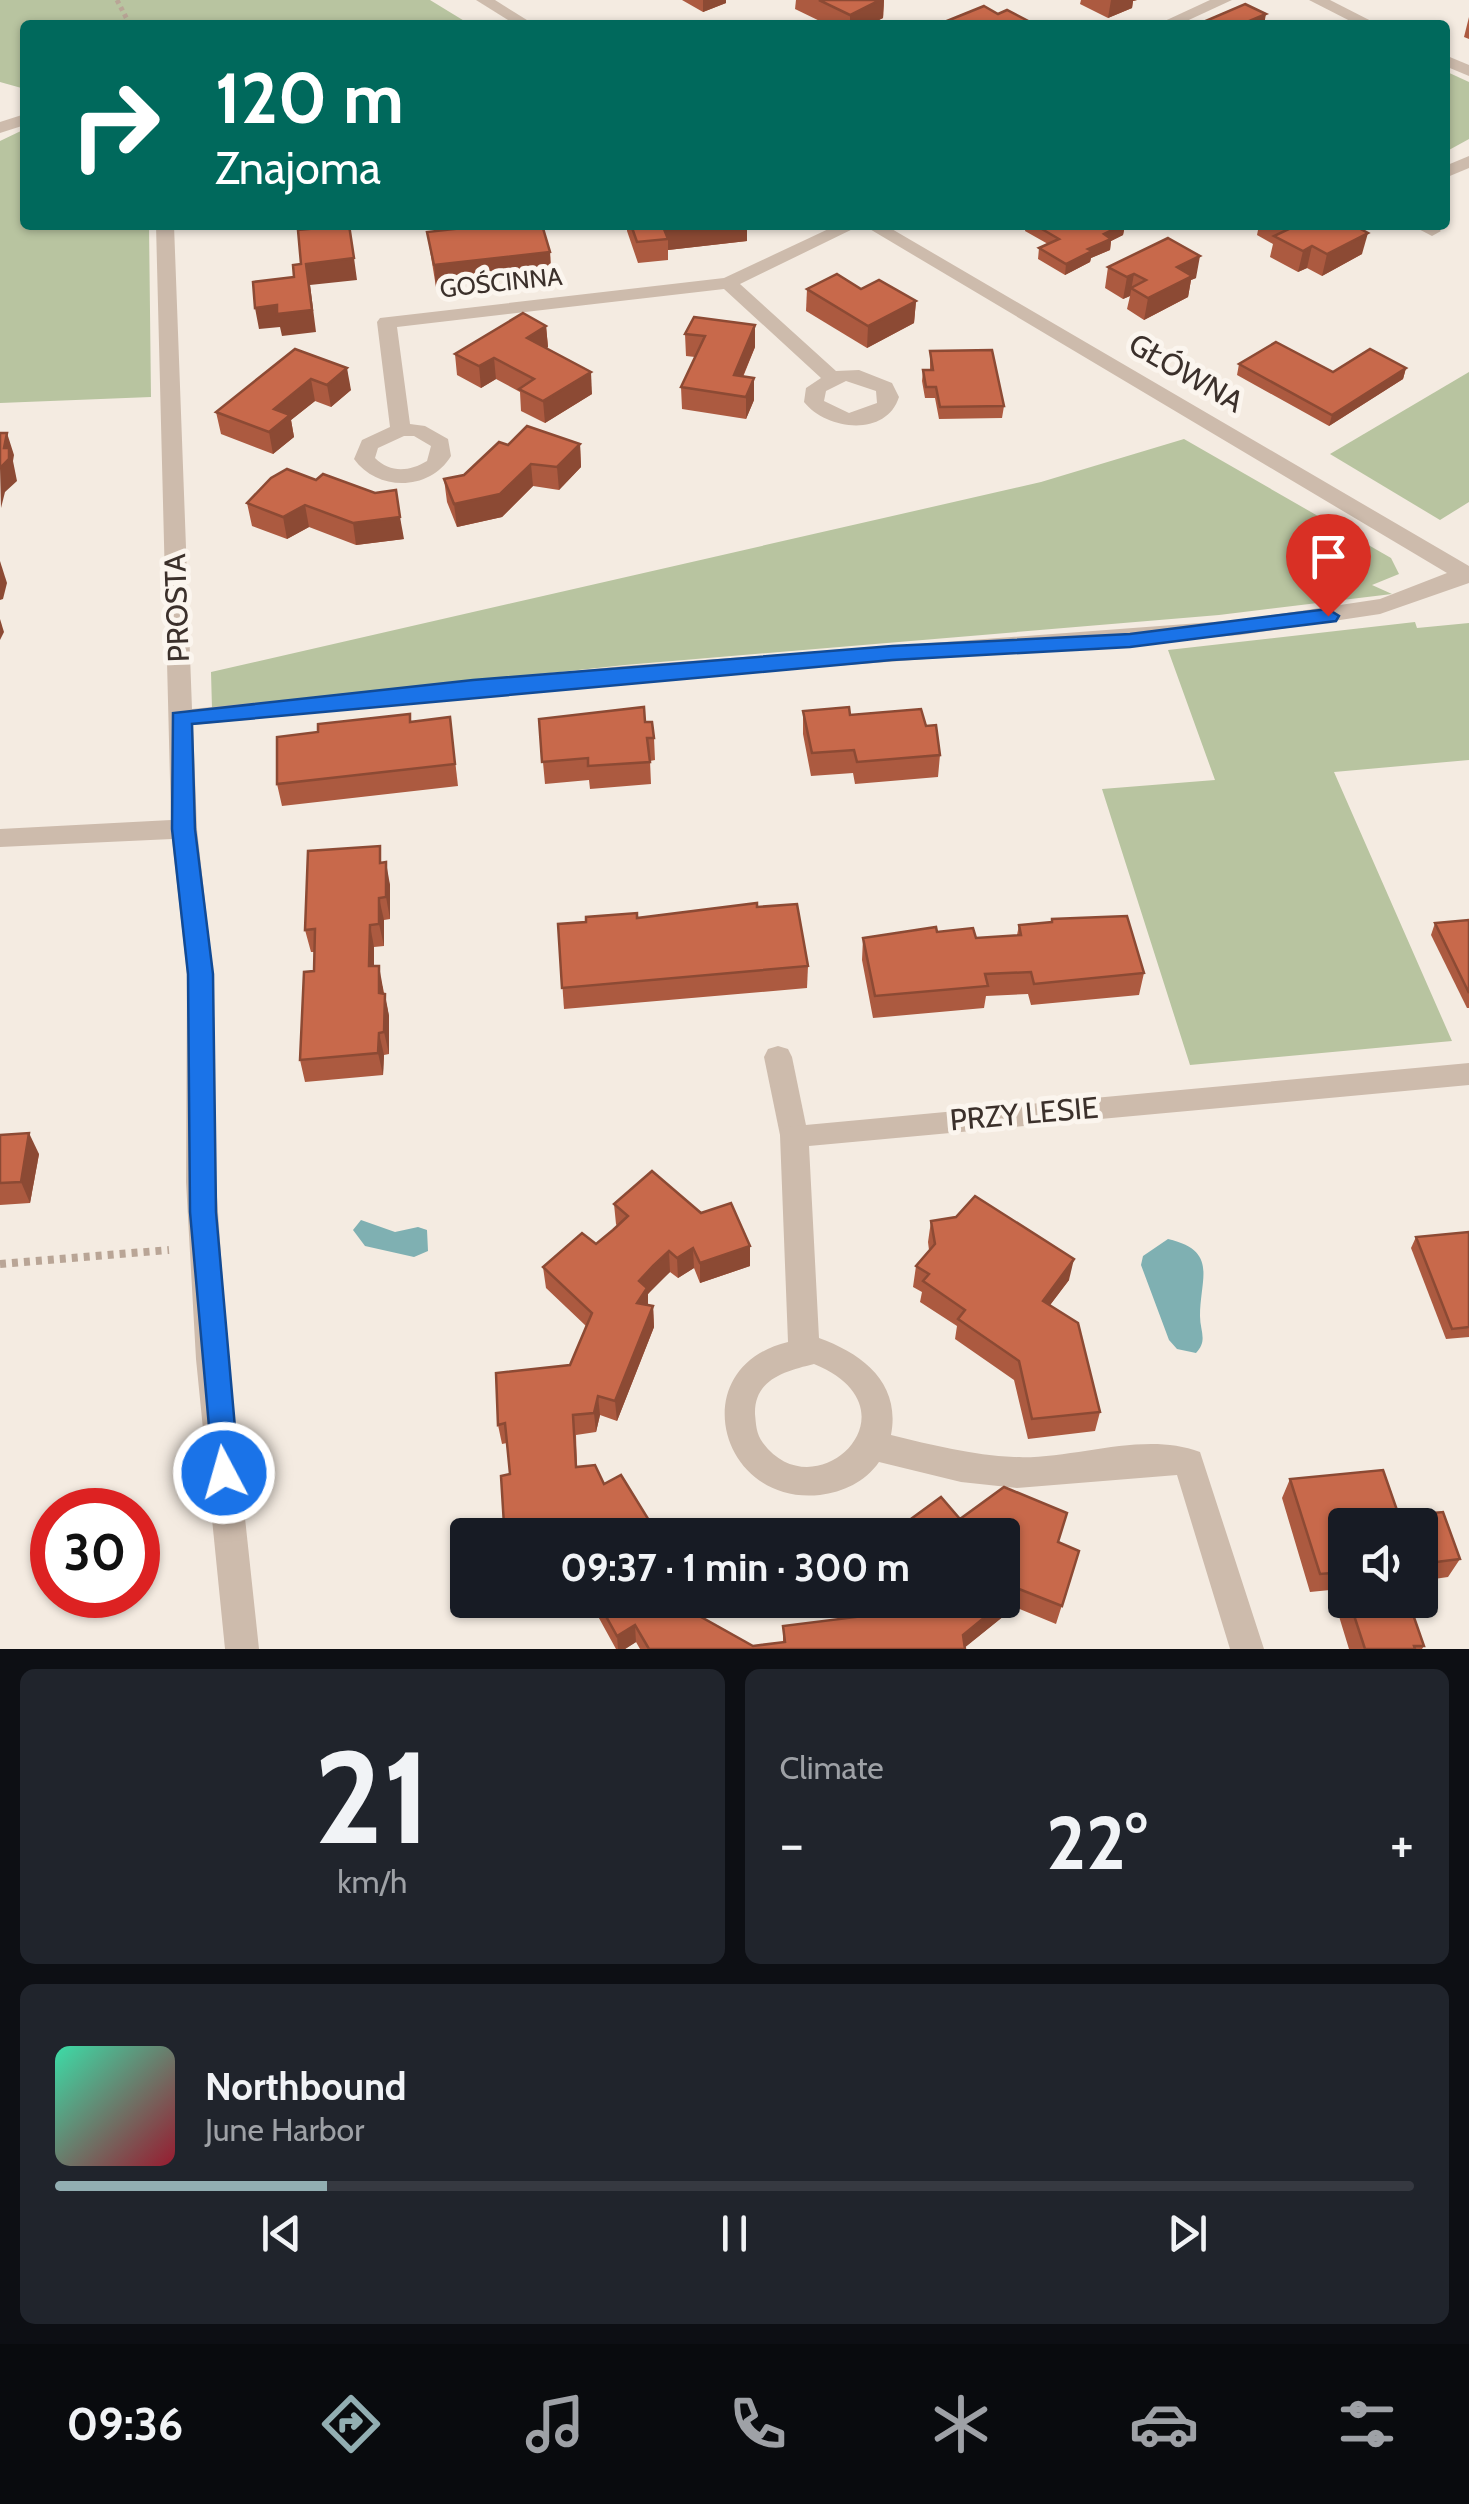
<!DOCTYPE html>
<html lang="en">
<head>
<meta charset="utf-8">
<style>
  :root { --surface:#171b24; --page:#20242c; --text:#f1f3f6; --muted:#9ea1a6; --line:#363941; --accent:#92aeb2 }
  body { margin:0; font-family:Cabin,sans-serif; background:var(--page); color:var(--text); height:100vh; display:flex; flex-direction:column; font-size:38px; white-space:nowrap }
  * { box-sizing:border-box; margin:0 }
  p { font-size:32px; color:var(--muted) }
  .icon { flex:none; width:55px; height:55px; fill:none; stroke:currentColor; stroke-width:2; stroke-linecap:round; stroke-linejoin:round }
  .map { position:relative; height:1649px; overflow:hidden }
  .sheet { display:flex; flex-direction:column; gap:20px; padding:20px; background:#0d0f14; flex:1 }
  .sheet>* { flex:none }
  .banner { position:absolute; left:20px; top:20px; width:1430px; height:210px; border-radius:10px; box-shadow:0 2px 8px #0004; background:#00695c; color:#fff; overflow:hidden }
  .fabs { position:absolute; left:1328px; top:1508px; display:grid; gap:20px }
  .fabs a { display:grid; place-items:center; width:110px; height:110px; border-radius:10px; background:var(--surface); box-shadow:0 2px 8px #0004; font-size:50px }
  .speed { position:absolute; left:30px; top:1488px; display:flex; gap:20px; font-size:50px; font-weight:700; text-align:center }
  .speed>* { display:grid; place-content:center; width:130px; height:130px; border-radius:50%; background:var(--surface); box-shadow:0 2px 8px #0004; line-height:1 }
  .speed .limit { border:15px solid #d22; background:#fff; color:#111 }
  .pin { position:absolute; display:grid; place-items:center; width:85px; height:85px; color:#fff; margin:-102px -42px; border-radius:50% 50% 50% 0; rotate:-45deg; box-shadow:0 0 10px #0007 }
  .pin .icon { rotate:45deg }
  .me { position:absolute; width:110px; margin:-55px; rotate:354deg; stroke-linejoin:round; filter:drop-shadow(0 0 8px #0008) }
  .turn { display:flex; align-items:center; gap:35px; height:210px; padding:0 30px; font-size:45px }
  .turn .icon { width:130px; height:130px; stroke-width:2.5 }
  .turn b { display:block; font-size:70px; line-height:85px }
  .big { font-size:75px; font-weight:800; line-height:1.1 }
  .sheet .tile { flex:1; display:flex; flex-direction:column; justify-content:center; gap:15px; min-width:0; padding:0 35px; border-radius:15px; background:var(--page) }
  .sheet .dial { align-items:center; gap:0 }
  .dial b { font-size:130px; line-height:1 }
  .song { display:flex; align-items:center; gap:30px }
  .cover { width:120px; height:120px; border-radius:15px; background:linear-gradient(135deg,hsl(160 70% 55%),hsl(350 70% 35%)) }
  .played { height:10px; border-radius:5px; background:linear-gradient(90deg,var(--accent) 20%,var(--line) 20%) }
  .keys { display:flex; justify-content:space-around; direction:ltr }
  .heat { display:flex; justify-content:space-between; align-items:center; font-size:55px; direction:ltr }
  .sheet .tiles { flex:1; display:grid; gap:20px; grid-template-columns:1fr 1fr }
  .tile:last-child { grid-column:span 2 }
  .trip { position:absolute; left:450px; top:1518px; width:570px; height:100px; border-radius:10px; background:var(--surface); box-shadow:0 2px 8px #0004; font-weight:800; line-height:100px; text-align:center }
  .tabs { display:flex; height:160px; justify-content:space-around; align-items:center; background:#090b0e; color:var(--muted) }
  .tabs .icon { width:70px; height:70px }
  .tabs .selected { color:var(--accent) }
  .tabs b { font-size:45px; color:var(--text) }
  .map>svg:first-child { display:block }
  .green { fill:#b8c4a0 }
  .water { fill:#7fb0b2 }
  .lines { fill:none; stroke-linecap:round; stroke-linejoin:round }
  .path-far1 { stroke:#b9a596; stroke-width:5; stroke-dasharray:4 4; stroke-linecap:butt }
  .path { stroke:#b9a596; stroke-width:8; stroke-dasharray:6 6; stroke-linecap:butt }
  .lane { fill:#cdbbac; fill-rule:evenodd }
  .street { fill:#cdbbac; fill-rule:evenodd }
  .wall { fill:#ac5a40 }
  .shaded-wall { fill:#8c4a34 }
  .building { fill:#c8694b; stroke:#8c4a34; stroke-width:2.5 }
  .route { fill:#1a73e8; stroke:#114b97; stroke-width:2.5 }
  .labels { text-anchor:middle; stroke-width:10; stroke-linejoin:round; paint-order:stroke }
  .far-street-label { font-size:25px; fill:#3b302b; stroke:#fbf5ee }
  .street-label { font-size:30px; fill:#3b302b; stroke:#fbf5ee }
</style>
</head>
<body>
<div class="map">
<svg width="1469" height="1649" viewBox="0 0 1469 1649">
  <rect width="100%" height="100%" fill="#f4ebe1"/>
  <g class="green">
    <path d="M0 0H430L466 22 25 25V89L0 82Z"/>
    <path d="M1445 71 1469 82V139L1449 150 1445 148Z"/>
    <path d="M25 129V225H149L151 397 0 403V141Z"/>
    <path d="M1469 372V502L1440 520 1330 454Z"/>
    <path d="M1184 439 1391 558 1399 574 1372 585 1392 594 1219 615 625 665 212 709 211 672 1041 482Z"/>
    <path d="M1415 622 1417 628 1469 623V760L1334 772 1452 1041 1190 1065 1102 789 1215 780 1168 650Z"/>
  </g>
  <g class="water">
    <path d="M361 1220 395 1232 418 1227 427 1230 428 1251 414 1257 365 1246 353 1230Z"/>
    <path d="M1168 1239C1219 1251 1200 1278 1200 1316 1200 1331 1208 1341 1196 1353L1177 1349 1169 1340 1141 1265 1143 1256Z"/>
  </g>
  <g class="lines">
    <path class="path-far1" d="M117 0 130 25"/>
    <path class="path" d="M0 1264 169 1250"/>
    <g class="lane">
      <path d="M1411 225H1434L1441 231 1432 236Z"/>
      <path d="M778 1046 788 1049 792 1057 808 1135 804 1143 794 1147 784 1143 780 1135 764 1057 768 1049Z"/>
    </g>
    <g class="street">
      <path d="M476 0H495L535 25H516Z"/>
      <path d="M1210 0H1232L1178 25H1156Z"/>
      <path d="M1309 0H1330L1379 25H1358Z"/>
      <path d="M1445 55 1469 65V76L1445 66Z"/>
      <path d="M25 114V125L0 133V122Z"/>
      <path d="M1469 156V168L1445 178V166Z"/>
      <path d="M156 225H174L192 709 623 666 1240 620 1380 599 1447 573 863 225H885L1469 566V583L1380 614 1240 635 623 682 193 725 197 829 213 974 216 1182 228 1359 259 1649H225L196 1359 186 1182 187 974 172 839 0 847V829L171 820Z"/>
      <path d="M837 225H861L740 284 836 371 859 370 892 383 899 397C886 438 826 430 804 402L806 388 821 378 724 289 397 327 410 424 425 426 448 439 451 456C430 491 378 492 354 459L362 440 390 427 377 322 380 318 724 278ZM846 381 876 391 877 403 849 413 824 401 826 391ZM404 436H414L431 446 427 461C409 472 390 473 375 458L378 448Z"/>
      <path d="M1469 1063V1085L809 1146 819 1338C863 1354 901 1383 891 1435 932 1445 972 1455 1014 1457 1074 1460 1143 1430 1200 1452L1264 1649H1230L1177 1475 1017 1488 961 1482 879 1462C865 1482 843 1492 820 1495 719 1506 683 1367 788 1342L780 1135 784 1127ZM814 1364C924 1409 816 1514 763 1443 756 1434 756 1424 755 1414 754 1379 786 1371 814 1364Z"/>
    </g>
  </g>
  <g class="wall">
    <path d="M682 0H726V3L703 12Z"/>
    <path d="M796 0H884L883 18 869 25H828L795 9Z"/>
    <path d="M1081 0H1137L1133 1 1132 8 1108 18 1080 4Z"/>
    <path d="M1469 17V39L1464 37Z"/>
    <path d="M627 225H747V241L668 250V260L638 263 627 231Z"/>
    <path d="M1026 225H1125L1123 235 1111 241 1110 250 1091 258 1090 262 1065 275 1038 259 1039 248 1048 244 1025 231Z"/>
    <path d="M1259 225H1353L1362 254 1322 276 1307 268 1298 272 1270 257 1273 244 1257 235Z"/>
    <path d="M427 232 550 252 551 273 436 287Z"/>
    <path d="M1108 267 1196 278 1191 280 1188 297 1144 320 1127 309 1130 296 1123 299 1105 288Z"/>
    <path d="M807 289H861L916 301 914 323 867 348 806 311Z"/>
    <path d="M694 317 755 347 743 377 754 378V400L746 419 682 409 681 387 695 357 686 356 685 334Z"/>
    <path d="M546 326 548 347 547 348 592 394 545 423 521 411 520 392 496 379 481 388 457 375 455 354Z"/>
    <path d="M295 349 351 390 331 407 315 401 291 420 294 437 273 454 221 434 216 412Z"/>
    <path d="M930 351 1004 406 1002 418 939 419 935 398H925L922 381 923 370H930Z"/>
    <path d="M1239 364 1333 372 1406 368 1403 379 1329 426 1237 375Z"/>
    <path d="M580 444 581 467 559 490 533 486 502 517 457 527 447 502 444 479 464 475 508 445Z"/>
    <path d="M271 478 404 539 356 545 309 527 287 539 252 526 247 503Z"/>
    <path d="M803 711 850 715 926 726 940 755 938 777 855 784 853 773 811 776 803 734Z"/>
    <path d="M450 717 458 786 282 806 277 784 411 722Z"/>
    <path d="M539 719 645 722 654 738 655 760 650 761 651 784 590 789 589 780 545 784Z"/>
    <path d="M383 863 390 885V919L384 920V946L374 947V966L383 988 389 1016V1054L384 1055 383 1075 305 1082 300 1060 314 971 315 952H311L305 930Z"/>
    <path d="M757 907 808 966 807 988 564 1009 558 924Z"/>
    <path d="M1052 919 1144 973 1139 995 1031 1005 1028 994 986 996 984 1008 873 1018 862 960 863 938 937 932 976 938 1017 935 1019 925 1051 922Z"/>
    <path d="M1469 920V1008H1467L1431 935 1435 923Z"/>
    <path d="M0 1135 39 1154 30 1203 0 1205Z"/>
    <path d="M614 1204 701 1213 750 1246V1266L700 1283 694 1268 678 1278 670 1272 654 1286 648 1294V1305L653 1306 654 1327 617 1421 600 1415 596 1432 576 1435 577 1467 604 1484 658 1535H506L504 1525 510 1474 507 1443 502 1444 498 1425 570 1365 586 1326 546 1288 543 1267 596 1244 617 1226 616 1224Z"/>
    <path d="M931 1221 1069 1280 1050 1305 1100 1412 1095 1431 1028 1439 1014 1380 955 1339 957 1326 920 1302 922 1292 913 1287 916 1266 929 1250 928 1242Z"/>
    <path d="M1469 1232V1337L1446 1339 1411 1248 1416 1237Z"/>
    <path d="M1383 1470 1399 1516 1443 1512 1460 1559 1448 1577 1420 1581V1525H1345V1600H1408L1424 1646 1422 1649H1349L1334 1600 1340 1589 1310 1592 1282 1498 1290 1479Z"/>
    <path d="M960 1519 1058 1543 1079 1551 1056 1624 1015 1607 965 1647V1649H640L636 1642 625 1649H616L589 1600H692V1609L690 1611 753 1646 783 1642V1626L859 1617 860 1600H1002Z"/>
  </g>
  <g class="shaded-wall">
    <path d="M703 0H726V3L703 12Z"/>
    <path d="M880 0H884L883 18 869 25H850V15Z"/>
    <path d="M1111 0H1137L1133 1 1132 8 1108 18Z"/>
    <path d="M1266 14 1264 25H1240Z"/>
    <path d="M696 225H747V241L668 250V239L664 229Z"/>
    <path d="M1122 225H1125L1123 235 1111 241 1110 250 1091 258 1090 262 1065 275 1066 264 1088 249 1104 234Z"/>
    <path d="M1368 233 1362 254 1322 276 1327 254Z"/>
    <path d="M1312 246 1307 268 1298 272 1303 251Z"/>
    <path d="M550 252 551 273 436 287 434 265Z"/>
    <path d="M1200 256 1196 278 1191 280 1188 297 1144 320 1148 298 1177 267Z"/>
    <path d="M354 258 357 280 310 285 316 332 282 336 280 327 259 329 255 308 277 305 306 264Z"/>
    <path d="M1134 274 1130 296 1123 299 1127 277Z"/>
    <path d="M916 301 914 323 867 348 868 326Z"/>
    <path d="M755 325V347L734 397V375Z"/>
    <path d="M546 326 548 347 529 359 527 338Z"/>
    <path d="M494 358 496 379 481 388 479 366Z"/>
    <path d="M347 368 351 390 331 407 327 385Z"/>
    <path d="M1406 368 1403 379 1329 426 1332 415Z"/>
    <path d="M591 372 592 394 545 423 543 401Z"/>
    <path d="M754 378V400L746 419V397Z"/>
    <path d="M311 379 315 401 291 420 294 437 273 454 269 432 274 409Z"/>
    <path d="M7 433 14 455 13 461 17 481 5 492 1 508 0 468Z"/>
    <path d="M580 444 581 467 559 490 557 467Z"/>
    <path d="M531 464 533 486 502 517 457 527 454 504Z"/>
    <path d="M305 505 309 527 287 539 283 517Z"/>
    <path d="M400 517 404 539 356 545 353 523Z"/>
    <path d="M0 561 7 583 3 599 0 600Z"/>
    <path d="M0 619 4 632 0 640Z"/>
    <path d="M386 862 390 885V919L386 897Z"/>
    <path d="M379 898 384 920V946L379 924Z"/>
    <path d="M370 925 374 947V988L369 966Z"/>
    <path d="M379 966 383 988 384 1015 379 993Z"/>
    <path d="M385 994 389 1016V1054L384 1032Z"/>
    <path d="M379 1033 384 1055 383 1075 378 1053Z"/>
    <path d="M29 1133 39 1154 30 1203 21 1182Z"/>
    <path d="M750 1246V1266L700 1283V1263Z"/>
    <path d="M693 1248 694 1268 678 1278 677 1258Z"/>
    <path d="M669 1251 670 1272 648 1294V1309L637 1303 639 1281Z"/>
    <path d="M1074 1259 1069 1280 1038 1321 1043 1301Z"/>
    <path d="M653 1306 654 1327 617 1421 615 1401Z"/>
    <path d="M598 1396 600 1415 596 1432 594 1413Z"/>
    <path d="M1019 1589 1015 1607 963 1649V1635Z"/>
    <path d="M680 1600H692V1609L681 1616Z"/>
    <path d="M635 1625 636 1642 625 1649H618L617 1636Z"/>
  </g>
  <g class="building">
    <path d="M819 0H880L850 15Z"/>
    <path d="M1245 4 1266 14 1240 25H1203L1201 23Z"/>
    <path d="M984 6 998 14 1007 10 1036 25H937Z"/>
    <path d="M349 225 354 258 306 264 312 310 277 314V305L255 308 253 282 294 277 293 265 301 264 298 230Z"/>
    <path d="M490 225H542L550 252 434 265 427 232Z"/>
    <path d="M631 225H696L664 229 668 239 637 242Z"/>
    <path d="M1035 225H1122L1104 234 1111 239 1088 249 1092 251 1066 264 1039 248 1059 239Z"/>
    <path d="M1281 225H1353L1368 233 1327 254 1312 246 1303 251 1274 236 1289 229Z"/>
    <path d="M1168 238 1200 256 1177 267 1192 276 1148 298 1131 288 1146 280 1134 274 1127 277 1108 267Z"/>
    <path d="M837 274 861 289 879 280 916 301 868 326 807 289Z"/>
    <path d="M523 313 546 326 527 338 591 372 543 401 519 389 534 379 494 358 479 366 455 354Z"/>
    <path d="M694 317 755 325 734 375 754 378 746 397 681 387 705 336 685 334Z"/>
    <path d="M1276 342 1333 372 1370 349 1406 368 1332 415 1239 364Z"/>
    <path d="M295 349 347 368 327 385 311 379 274 409 290 415 269 432 216 412Z"/>
    <path d="M992 350 1004 406 940 407 936 387H926L923 370H933L930 351Z"/>
    <path d="M527 426 580 444 557 467 531 464 500 494 454 504 444 479 464 475 499 442 508 445Z"/>
    <path d="M0 433H7L4 448H9V459L0 468Z"/>
    <path d="M287 469 316 480 323 474 375 493 396 490 400 517 353 523 305 505 283 517 247 503 271 478Z"/>
    <path d="M644 707 645 722H652L654 738H647L650 762 588 766V758L542 762 539 719Z"/>
    <path d="M849 707 850 715 921 709 926 726 936 725 940 755 857 762 854 750 812 753 803 711Z"/>
    <path d="M410 714V722L450 717 455 764 277 784V737L318 732V724Z"/>
    <path d="M380 846V863L386 862V897L379 898V924L370 925 369 966H379V993L385 994 384 1032 379 1033 378 1053 300 1060 304 972 314 971 315 929 305 930 308 851Z"/>
    <path d="M757 903V907L797 904 808 966 562 988 558 924 586 922V917L637 913V918Z"/>
    <path d="M1127 916 1144 973 1034 984 1031 972 985 974 988 986 875 996 863 938 936 927 937 932 973 928 976 938 1021 935 1019 925 1052 922V919Z"/>
    <path d="M1469 920V993L1435 923Z"/>
    <path d="M29 1133 21 1182 0 1183V1135Z"/>
    <path d="M652 1171 701 1213 731 1203 750 1246 700 1263 693 1248 677 1258 669 1251 653 1266 639 1281 647 1288 637 1303 653 1306 615 1401 598 1396 594 1413 573 1415 576 1467 595 1465 604 1484 621 1475 658 1535H561L554 1522 504 1525 501 1476 510 1474 505 1423 498 1425 496 1373 570 1365 592 1313 543 1267 582 1233 596 1244 613 1230 628 1216 614 1204Z"/>
    <path d="M975 1196 1074 1259 1043 1301 1078 1323 1100 1412 1032 1419 1019 1361 958 1319 965 1310 923 1281 929 1274 916 1266 935 1244 931 1221 956 1217Z"/>
    <path d="M1469 1232V1327L1452 1329 1416 1237Z"/>
    <path d="M1383 1470 1399 1516 1443 1512 1460 1559 1420 1564V1525H1345V1572L1320 1574 1290 1479Z"/>
    <path d="M1004 1487 1067 1513 1058 1542 1079 1551 1062 1606 1019 1589 963 1635 965 1649H649L635 1625 617 1636 597 1600H682L687 1609 753 1646 785 1642 783 1626 864 1616 862 1600H1002V1535H889L941 1497 960 1519Z"/>
    <path d="M1349 1600H1408L1424 1646H1414L1415 1649H1365Z"/>
  </g>
  <path class="route" d="M1328 609 1339 616 1336 621 1130 647 892 660 192 724 195 829 213 974 216 1212 239 1473 235 1483 224 1487 214 1483 190 1212 188 974 172 829 173 713 473 680 892 646 1130 634Z"/>
  <g class="labels">
    <g class="far-street-label">
      <text transform="translate(501 282) rotate(-6)" y="9">GOŚCINNA</text>
    </g>
    <g class="street-label">
      <text transform="translate(1186 373) rotate(30)" y="10">GŁÓWNA</text>
      <text transform="translate(177 608) rotate(-92)" y="10">PROSTA</text>
      <text transform="translate(1024 1114) rotate(-5)" y="10">PRZY LESIE</text>
    </g>
  </g>
</svg>
<div class="fabs">
<a><svg class="icon" aria-label="sound" viewBox="0 0 24 24"><path d="M4 9h4l5-4v14l-5-4H4zM17 9q2 3 0 6"/></svg></a>
</div>
<div class="speed"><div class="limit">30</div></div>
<div class="pin" style="left:1328px;top:616px;background:#d93025"><svg class="icon" aria-label="arrive" viewBox="0 0 24 24"><path d="M6 21V4h12l-3 4 3 4H6"/></svg></div>
<svg class="me" style="left:224px;top:1473px" viewBox="-20 -20 40 40"><circle r="17" fill="#1a73e8" stroke="#fff" stroke-width="3"/><path d="M0-11L8 9 0 5-8 9z" fill="#fff"/></svg>
<div class="trip">09:37 · 1 min · 300 m</div>
<div class="banner">
<div class="turn"><svg class="icon" aria-label="right" viewBox="0 0 24 24"><path d="M7 20v-9h11M14 6l5 5-5 5"/></svg><div><b>120 m</b>Znajoma</div></div>
</div>
</div>
<section class="sheet">
<div class="tiles">
<div class="tile dial"><b>21</b><p>km/h</p></div>
<div class="tile"><p>Climate</p>
<div class="heat"><a>−</a><b class="big">22°</b><a>+</a></div>
</div>
<div class="tile">
<div class="song"><i class="cover"></i><div><b>Northbound</b><p>June Harbor</p></div></div>
<div class="played"></div>
<div class="keys"><svg class="icon" aria-label="previous" viewBox="0 0 24 24"><path d="M18 5L8 12l10 7zM5 5v14"/></svg><svg class="icon" aria-label="pause" viewBox="0 0 24 24"><path d="M8 5v14M16 5v14"/></svg><svg class="icon" aria-label="next" viewBox="0 0 24 24"><path d="M6 5l10 7-10 7zM19 5v14"/></svg></div>
</div>
</div>
</section>
<nav class="tabs">
<b>09:36</b>
<svg class="icon selected" aria-label="directions" viewBox="0 0 24 24"><path d="M12 3l9 9-9 9-9-9zM9 14v-3h6M13 9l2 2-2 2"/></svg>
<svg class="icon" aria-label="music" viewBox="0 0 24 24"><path d="M9 18V5l10-2v13"/><circle cx="6" cy="18" r="3"/><circle cx="16" cy="16" r="3"/></svg>
<svg class="icon" aria-label="phone" viewBox="0 0 24 24"><path d="M5 4h4l2 5-3 2q2 4 5 5l2-3 5 2v4C11 20 4 13 5 4z"/></svg>
<svg class="icon" aria-label="climate" viewBox="0 0 24 24"><path d="M12 3v18M4 7l16 10M4 17L20 7"/></svg>
<svg class="icon" aria-label="car" viewBox="0 0 24 24"><path d="M5 17H2v-5l4-1 3-4h7l3 4 3 1v5h-3M9 17h6M6 11h13"/><circle cx="7" cy="17" r="2"/><circle cx="17" cy="17" r="2"/></svg>
<svg class="icon" aria-label="filters" viewBox="0 0 24 24"><path d="M4 7h16M4 17h16"/><circle cx="9" cy="7" r="2"/><circle cx="15" cy="17" r="2"/></svg>
</nav>
</body>
</html>
